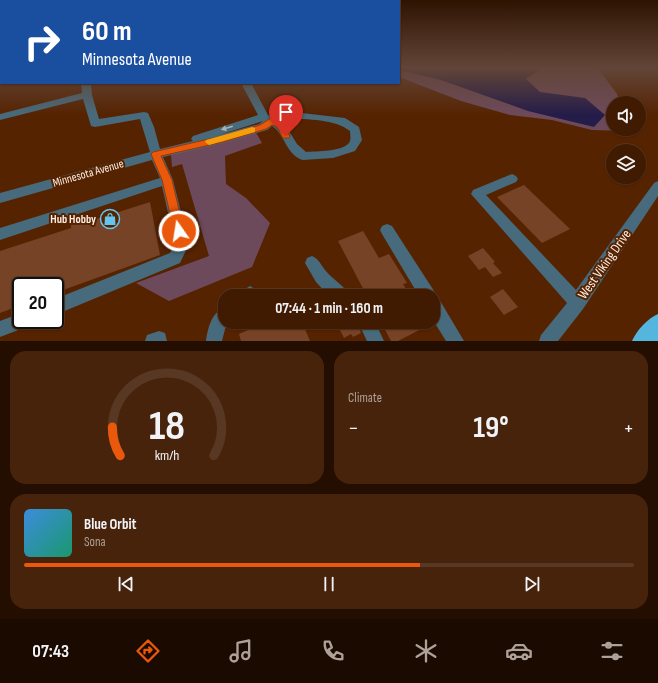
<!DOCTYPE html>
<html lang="en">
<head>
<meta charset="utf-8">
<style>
  :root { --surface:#401a01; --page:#47230b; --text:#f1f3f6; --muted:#aea199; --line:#593823; --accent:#ea580c }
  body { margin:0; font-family:"Sofia Sans Condensed",sans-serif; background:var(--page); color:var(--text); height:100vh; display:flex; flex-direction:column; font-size:15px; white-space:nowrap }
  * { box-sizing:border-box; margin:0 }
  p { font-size:13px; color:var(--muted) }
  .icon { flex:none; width:22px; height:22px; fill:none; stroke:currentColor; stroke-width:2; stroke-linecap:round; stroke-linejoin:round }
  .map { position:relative; height:341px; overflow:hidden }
  .details { display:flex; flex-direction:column; gap:10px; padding:10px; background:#230e01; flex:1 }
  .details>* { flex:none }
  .guide { position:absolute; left:0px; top:0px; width:400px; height:84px; box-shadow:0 1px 3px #0004,0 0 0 1px var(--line); background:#1a4fa0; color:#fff; overflow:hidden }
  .fabs { position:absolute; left:606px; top:96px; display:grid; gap:8px }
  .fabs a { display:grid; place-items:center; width:40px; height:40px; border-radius:50%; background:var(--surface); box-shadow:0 1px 3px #0004,0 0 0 1px var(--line); font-size:20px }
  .speed { position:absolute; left:12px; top:277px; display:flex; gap:8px; font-size:20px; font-weight:700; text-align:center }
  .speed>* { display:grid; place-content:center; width:52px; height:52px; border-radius:50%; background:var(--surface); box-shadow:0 1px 3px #0004,0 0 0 1px var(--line); line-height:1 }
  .speed .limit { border:2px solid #111; border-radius:6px; background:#fff; color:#111 }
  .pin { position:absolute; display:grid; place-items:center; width:34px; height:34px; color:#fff; margin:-41px -17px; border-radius:50% 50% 50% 0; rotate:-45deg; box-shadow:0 0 4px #0007 }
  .pin .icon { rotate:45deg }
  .me { position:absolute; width:44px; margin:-22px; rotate:347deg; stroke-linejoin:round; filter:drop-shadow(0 0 3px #0008) }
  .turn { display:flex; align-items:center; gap:14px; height:84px; padding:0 16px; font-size:18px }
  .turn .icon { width:52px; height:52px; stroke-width:2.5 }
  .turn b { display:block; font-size:28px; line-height:34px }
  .big { font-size:30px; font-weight:700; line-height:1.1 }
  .details .card { flex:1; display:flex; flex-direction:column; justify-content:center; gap:6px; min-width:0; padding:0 14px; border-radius:16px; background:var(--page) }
  .details .dial { align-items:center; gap:0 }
  .dial svg { height:104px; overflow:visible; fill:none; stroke:var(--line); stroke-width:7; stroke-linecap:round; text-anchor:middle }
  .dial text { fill:var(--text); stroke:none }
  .song { display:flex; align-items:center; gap:12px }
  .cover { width:48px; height:48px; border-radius:6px; background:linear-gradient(135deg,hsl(210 70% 55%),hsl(160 70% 35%)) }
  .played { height:4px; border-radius:2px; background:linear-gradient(90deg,var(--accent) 65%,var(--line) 65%) }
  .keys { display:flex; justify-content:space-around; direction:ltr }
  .heat { display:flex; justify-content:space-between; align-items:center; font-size:22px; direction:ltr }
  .details .tiles { flex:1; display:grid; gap:10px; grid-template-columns:1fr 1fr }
  .card:last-child { grid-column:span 2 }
  .trip { position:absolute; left:218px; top:289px; width:222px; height:40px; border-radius:16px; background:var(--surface); box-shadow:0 1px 3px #0004,0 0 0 1px var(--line); font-weight:700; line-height:40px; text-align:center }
  .tabs { display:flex; height:64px; justify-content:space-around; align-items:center; background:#1a0a00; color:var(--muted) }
  .tabs .icon { width:28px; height:28px }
  .tabs .current { color:var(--accent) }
  .tabs b { font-size:18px; color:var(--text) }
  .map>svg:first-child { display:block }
  .green { fill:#6d4a5b }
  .water { fill:#241c49 }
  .building { fill:#764327 }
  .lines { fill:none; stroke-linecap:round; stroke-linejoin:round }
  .minor { fill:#476b7c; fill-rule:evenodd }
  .highway { fill:#54b6de; fill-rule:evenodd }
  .oneway { fill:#abb1b4 }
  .route { fill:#ea580c; stroke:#983908 }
  .slow { fill:#f59e0b }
  .labels { text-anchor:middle; stroke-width:4; stroke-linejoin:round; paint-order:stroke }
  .street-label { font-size:12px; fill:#fcebe2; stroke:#562301 }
  .poi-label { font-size:12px; font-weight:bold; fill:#fcebe2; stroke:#562301; text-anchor:end }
  .near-street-label { font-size:14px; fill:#fcebe2; stroke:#562301 }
</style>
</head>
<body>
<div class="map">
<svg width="658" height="341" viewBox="0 0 658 341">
  <rect width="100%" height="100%" fill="#562301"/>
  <g class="green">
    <path d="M399 68H598L617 94 620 103H613V129H628L629 131 592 130 552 120 510 115 461 101 399 77Z"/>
    <path d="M255 131 262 143 225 156 226 184 246 198 270 223 252 267 169 301 136 283 209 256 182 164 172 167 171 155 184 149Z"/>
  </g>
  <path class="water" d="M399 68H498L501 69 529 68 539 70 526 79 540 92 585 98 605 115 594 127 528 111 441 80 399 70Z"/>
  <g class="building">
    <path d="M524 185 570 229 542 243 497 197Z"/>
    <path d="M150 202 160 255 55 293V286H21V305L0 313V251L71 228V225L81 222V224Z"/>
    <path d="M363 231 379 258 389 254 407 283 403 284 410 296H367L338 241Z"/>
    <path d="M483 248 495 262 493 263 502 273 493 277 485 267 479 270 468 256Z"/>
    <path d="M503 289 518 307 504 315 490 297Z"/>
    <path d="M266 322H302L310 341H241L239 334Z"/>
    <path d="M336 322H357L361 333 353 337 351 334 344 338Z"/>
    <path d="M381 322H432L433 323 398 341H391Z"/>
  </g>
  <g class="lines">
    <g class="minor">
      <path d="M81 83H91L92 95 99 119 144 112 148 113 154 127 160 149 193 141 191 139 193 136 258 115 241 83H251L268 115 272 117 288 113H302L345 118 359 127 362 140 355 151 333 158 303 160C286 155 285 134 272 126L267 130 223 143 163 157 173 180 189 244 180 263 55 315V299L170 253 175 244 162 186 0 240V228L160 178 152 160 0 203V193L150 152 140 119 95 127 91 126 83 99 0 120V114L82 93ZM288 119C307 119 335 119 350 131 350 134 351 138 350 141 346 152 316 151 306 152L297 144 284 123 281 122ZM263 121 259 124 212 137 219 135Z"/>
      <path d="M512 174 516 176 518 179 516 182 486 195 576 290 654 183 658 181V196L583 309 558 341H539L541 335 567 303 471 194 473 190Z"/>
      <path d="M387 224 392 226 434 291 435 298 439 299 464 341H446L433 320V296H419L382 234 380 230 382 226Z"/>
      <path d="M312 256C319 259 321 265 325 270 332 279 345 286 350 296H329L316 282 305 263 307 258Z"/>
      <path d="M250 286 255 289 257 296H240L242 291Z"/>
      <path d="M225 307V322H230L225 329 222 341H206C208 328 211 313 225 307Z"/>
      <path d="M21 313V320H31L29 326 0 337V321Z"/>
      <path d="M358 322H375L384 341H367Z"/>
      <path d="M159 331 165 333 167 341H145L147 335Z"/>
    </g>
    <path class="highway" d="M658 314V341H632C636 331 648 318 658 314Z"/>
  </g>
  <defs><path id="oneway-solid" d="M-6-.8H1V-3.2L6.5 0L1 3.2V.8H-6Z"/></defs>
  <use class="oneway" href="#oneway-solid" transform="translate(227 128) rotate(164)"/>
  <linearGradient id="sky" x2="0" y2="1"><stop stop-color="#2f1301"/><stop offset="0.59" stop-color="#624538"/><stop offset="1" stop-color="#624538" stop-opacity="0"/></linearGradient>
  <rect width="658" height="115" fill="url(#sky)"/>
  <path class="route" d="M271 118 282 124 290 136 289 138H283L277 127 272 125 266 129 223 142 161 156 172 180 184 231 183 235H175L162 180 151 154 153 152 222 136 260 125Z"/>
  <path class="slow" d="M252 127 255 128V132L209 145 205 142 206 140Z"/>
  <defs>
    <g id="shop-ring" transform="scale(1)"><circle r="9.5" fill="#562301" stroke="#64c5ee" stroke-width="1.5"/><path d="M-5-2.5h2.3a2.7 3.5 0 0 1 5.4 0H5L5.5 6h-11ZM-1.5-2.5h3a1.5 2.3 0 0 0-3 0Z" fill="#64c5ee"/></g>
  </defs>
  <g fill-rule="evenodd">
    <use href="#shop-ring" x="110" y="219"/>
  </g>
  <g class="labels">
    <g class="street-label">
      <text transform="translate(88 173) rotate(-16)" y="4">Minnesota Avenue</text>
    </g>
    <g class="poi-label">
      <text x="96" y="223">Hub Hobby</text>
    </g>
    <g class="near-street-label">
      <text transform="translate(604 264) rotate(-55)" y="5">West Viking Drive</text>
    </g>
  </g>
</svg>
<div class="fabs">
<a><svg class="icon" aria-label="sound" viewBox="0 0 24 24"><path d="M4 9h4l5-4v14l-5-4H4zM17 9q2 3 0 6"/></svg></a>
<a><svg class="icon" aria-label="layers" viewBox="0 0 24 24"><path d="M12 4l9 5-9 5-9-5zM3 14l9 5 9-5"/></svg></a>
</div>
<div class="speed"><div class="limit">20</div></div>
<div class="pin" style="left:286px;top:136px;background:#d93025"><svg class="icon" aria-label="arrive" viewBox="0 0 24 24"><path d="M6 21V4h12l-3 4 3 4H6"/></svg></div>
<svg class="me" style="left:179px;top:231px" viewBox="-20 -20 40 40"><circle r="17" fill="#ea580c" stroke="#fff" stroke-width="3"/><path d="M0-11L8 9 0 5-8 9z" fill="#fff"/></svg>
<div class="trip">07:44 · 1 min · 160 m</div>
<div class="guide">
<div class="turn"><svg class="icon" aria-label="right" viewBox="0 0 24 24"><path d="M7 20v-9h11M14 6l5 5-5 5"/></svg><div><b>60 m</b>Minnesota Avenue</div></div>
</div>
</div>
<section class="details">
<div class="tiles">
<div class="card dial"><svg viewBox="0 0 100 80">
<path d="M14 69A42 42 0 1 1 86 69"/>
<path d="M14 69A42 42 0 0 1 8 47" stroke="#ea580c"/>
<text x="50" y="56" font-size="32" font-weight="700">18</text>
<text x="50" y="72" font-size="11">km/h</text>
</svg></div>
<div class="card"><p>Climate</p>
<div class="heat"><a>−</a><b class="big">19°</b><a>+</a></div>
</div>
<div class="card">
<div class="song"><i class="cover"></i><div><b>Blue Orbit</b><p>Sona</p></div></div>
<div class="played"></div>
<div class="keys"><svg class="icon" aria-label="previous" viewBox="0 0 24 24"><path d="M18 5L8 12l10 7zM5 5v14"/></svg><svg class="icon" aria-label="pause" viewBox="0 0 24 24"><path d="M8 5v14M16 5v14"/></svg><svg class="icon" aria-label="next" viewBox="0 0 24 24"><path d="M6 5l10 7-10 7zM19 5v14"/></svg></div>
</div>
</div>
</section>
<nav class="tabs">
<b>07:43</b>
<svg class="icon current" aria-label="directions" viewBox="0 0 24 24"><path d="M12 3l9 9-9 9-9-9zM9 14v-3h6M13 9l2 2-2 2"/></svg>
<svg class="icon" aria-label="music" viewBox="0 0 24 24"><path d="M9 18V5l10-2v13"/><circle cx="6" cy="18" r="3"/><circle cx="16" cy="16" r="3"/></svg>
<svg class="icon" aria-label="phone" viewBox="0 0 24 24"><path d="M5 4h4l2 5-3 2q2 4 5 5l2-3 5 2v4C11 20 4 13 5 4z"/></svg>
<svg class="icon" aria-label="climate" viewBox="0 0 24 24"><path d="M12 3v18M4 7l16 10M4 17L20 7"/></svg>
<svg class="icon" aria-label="car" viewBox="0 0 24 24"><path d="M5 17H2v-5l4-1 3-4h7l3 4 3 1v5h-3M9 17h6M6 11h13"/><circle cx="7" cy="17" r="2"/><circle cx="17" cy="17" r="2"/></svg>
<svg class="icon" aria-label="filters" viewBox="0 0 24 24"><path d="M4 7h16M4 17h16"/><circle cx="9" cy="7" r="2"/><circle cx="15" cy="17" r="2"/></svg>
</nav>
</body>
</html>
